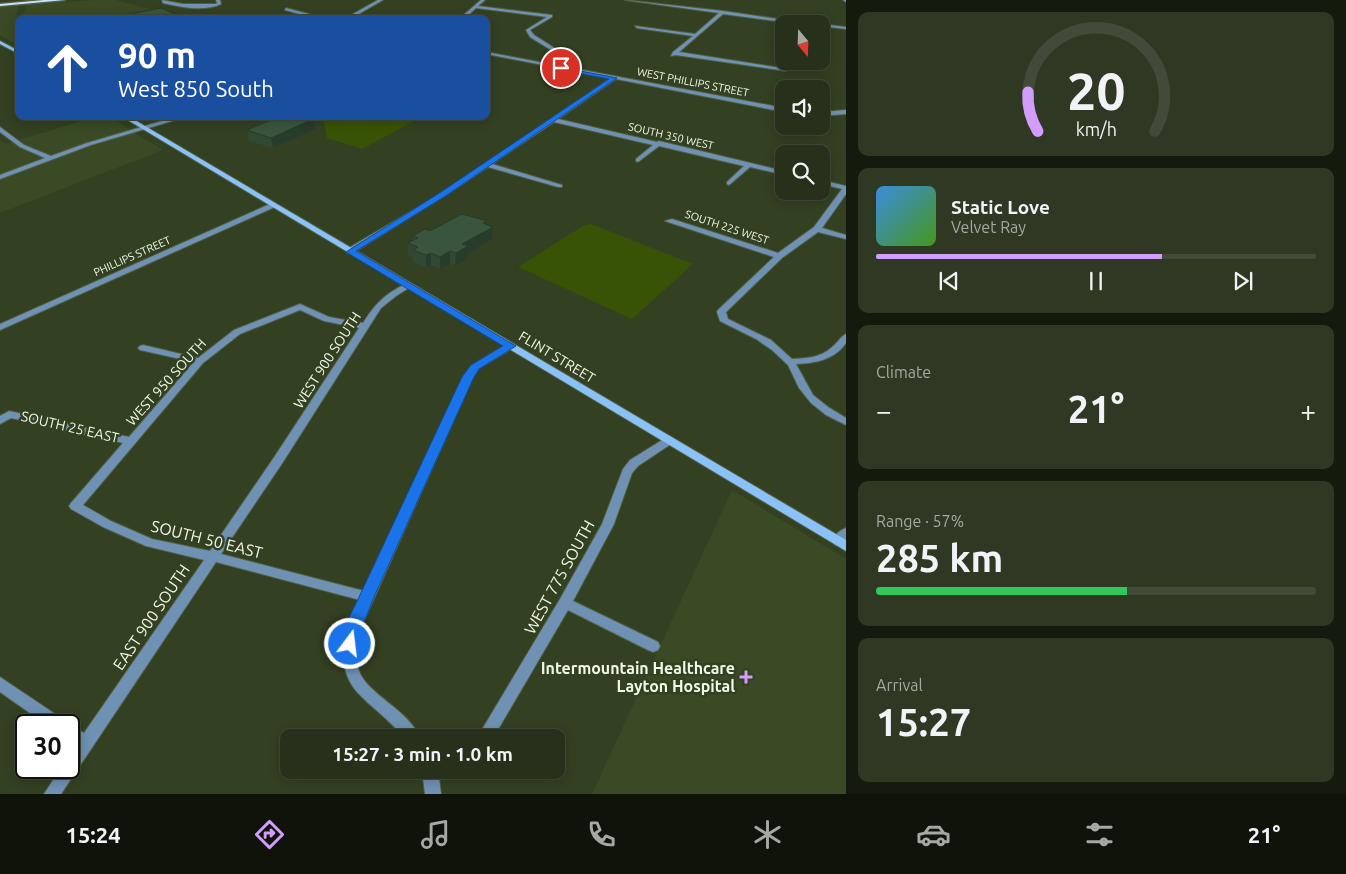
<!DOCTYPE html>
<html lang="en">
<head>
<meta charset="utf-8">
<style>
  :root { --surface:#26301a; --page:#2e3823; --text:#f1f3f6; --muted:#a4a9a2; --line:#424b39; --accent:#d29dfd }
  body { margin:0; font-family:Ubuntu,sans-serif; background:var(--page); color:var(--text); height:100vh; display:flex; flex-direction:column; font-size:19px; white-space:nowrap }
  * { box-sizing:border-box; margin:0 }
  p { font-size:16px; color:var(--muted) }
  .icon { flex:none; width:28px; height:28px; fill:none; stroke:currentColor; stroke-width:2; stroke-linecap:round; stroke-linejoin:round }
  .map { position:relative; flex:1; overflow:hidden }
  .details { display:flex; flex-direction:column; gap:12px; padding:12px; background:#151a0e; width:500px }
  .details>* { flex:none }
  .guide { position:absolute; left:15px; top:15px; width:475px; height:105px; border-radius:10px; box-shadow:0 2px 12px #0003,0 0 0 1px var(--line); background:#1a4fa0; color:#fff; overflow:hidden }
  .needle { width:32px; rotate:161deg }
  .tools { position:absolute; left:775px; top:15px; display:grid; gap:10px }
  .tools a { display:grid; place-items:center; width:55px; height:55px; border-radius:10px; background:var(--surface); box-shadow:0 2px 12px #0003,0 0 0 1px var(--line); font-size:25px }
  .speed { position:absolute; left:15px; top:714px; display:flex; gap:10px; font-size:25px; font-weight:700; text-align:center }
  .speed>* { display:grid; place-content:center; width:65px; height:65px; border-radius:50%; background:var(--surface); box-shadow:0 2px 12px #0003,0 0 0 1px var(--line); line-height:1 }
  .speed .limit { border:2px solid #111; border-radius:8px; background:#fff; color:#111 }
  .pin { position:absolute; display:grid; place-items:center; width:42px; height:42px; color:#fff; margin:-21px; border:2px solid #fff; border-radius:50%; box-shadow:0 1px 5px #0007 }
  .me { position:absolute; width:55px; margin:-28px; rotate:15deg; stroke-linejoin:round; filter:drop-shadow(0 0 4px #0008) }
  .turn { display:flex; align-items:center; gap:18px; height:105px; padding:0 20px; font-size:22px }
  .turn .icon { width:65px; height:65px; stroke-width:2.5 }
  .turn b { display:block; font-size:35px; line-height:42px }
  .big { font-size:38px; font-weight:700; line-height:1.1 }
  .details .widget { flex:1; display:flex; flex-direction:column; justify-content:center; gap:8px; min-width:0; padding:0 18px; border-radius:10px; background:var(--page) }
  .details .dial { align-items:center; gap:0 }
  .dial svg { height:130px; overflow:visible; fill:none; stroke:var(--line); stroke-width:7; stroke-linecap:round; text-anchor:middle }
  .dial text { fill:var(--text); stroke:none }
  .song { display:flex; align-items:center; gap:15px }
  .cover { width:60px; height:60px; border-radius:8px; background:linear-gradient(135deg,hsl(210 70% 55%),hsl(100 70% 35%)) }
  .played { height:5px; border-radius:2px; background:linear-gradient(90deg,var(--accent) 65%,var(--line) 65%) }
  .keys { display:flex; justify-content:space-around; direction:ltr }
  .heat { display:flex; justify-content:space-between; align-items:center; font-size:28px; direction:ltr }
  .charge { height:8px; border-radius:4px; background:linear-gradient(90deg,#34c759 57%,var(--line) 0) }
  .trip { position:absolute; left:280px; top:729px; width:285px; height:50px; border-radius:10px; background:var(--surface); box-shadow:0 2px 12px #0003,0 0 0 1px var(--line); font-weight:700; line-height:50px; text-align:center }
  .tabs { display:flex; height:80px; justify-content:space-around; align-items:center; background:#0f130a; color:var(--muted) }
  .tabs .icon { width:35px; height:35px }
  .tabs .on { color:var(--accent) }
  .tabs b { font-size:22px; color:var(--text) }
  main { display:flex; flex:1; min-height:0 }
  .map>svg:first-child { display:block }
  .built { fill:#394a25 }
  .green { fill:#385306 }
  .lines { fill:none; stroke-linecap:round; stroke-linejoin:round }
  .street-casing { stroke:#515e41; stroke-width:2 }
  .secondary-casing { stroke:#515e41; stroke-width:2 }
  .primary-casing { stroke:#515e41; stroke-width:3 }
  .street { fill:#6f91b3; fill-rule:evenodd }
  .secondary { fill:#8ac1f7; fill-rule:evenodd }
  .primary { fill:#c7e3ff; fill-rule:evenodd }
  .wall { fill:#314934 }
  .shaded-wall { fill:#283c2b }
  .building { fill:#39553d; stroke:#283c2b }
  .route { fill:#1a73e8; stroke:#114b97 }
  .poi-dot { fill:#d29dfd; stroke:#334022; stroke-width:2 }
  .labels { text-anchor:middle; stroke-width:5; stroke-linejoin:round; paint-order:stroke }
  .far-street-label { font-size:11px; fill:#eff9e6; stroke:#334022 }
  .street-label { font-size:14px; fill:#eff9e6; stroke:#334022 }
  .near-street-label { font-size:16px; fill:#eff9e6; stroke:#334022 }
  .near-poi-label { font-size:16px; font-weight:bold; fill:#eff9e6; stroke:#334022; text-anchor:end }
</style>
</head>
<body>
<main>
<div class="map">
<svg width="846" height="794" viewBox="0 0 846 794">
  <rect width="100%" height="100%" fill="#334022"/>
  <g class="built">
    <path d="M92 0H115L191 19H19V46L0 35V7L18 6 16 16 23 14 27 5Z"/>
    <path d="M98 116H108L163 150 0 213V140L6 144Z"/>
    <path d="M732 490 846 559V794H592Z"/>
  </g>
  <g class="green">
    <path d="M323 116H408L418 119 362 149 327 138Z"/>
    <path d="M591 224 693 264 632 319 518 267 583 226Z"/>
  </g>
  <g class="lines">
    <g class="street-casing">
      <g id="street">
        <path d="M162 0 183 4H216L217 3 216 0H220L221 4C205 12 179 7 163 3Z"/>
        <path d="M378 0H383L350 19H344Z"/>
        <path d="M481 0H485L478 6 552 15V17L530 30 534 35 564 54 561 62 556 65 784 108V112L616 79 558 119 657 142 659 141 784 171V175L750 167 729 185 727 184V182L744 166 659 146 638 162 636 161V159L653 145 554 122 492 164 562 185V187H558L488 167 446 195 353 253H347V249L442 193 611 78 486 54V52L550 64 557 60 559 55 530 37 526 30 547 17 476 8 464 19H459Z"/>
        <path d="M625 0 723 11 813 24H799L723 14 679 52 788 69 786 71 676 55 671 56 673 52 693 36 637 28 635 26 695 34 719 13Z"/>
        <path d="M843 0H846V2Z"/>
        <path d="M286 8 324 18 325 19H317L285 10Z"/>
        <path d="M821 24 846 27V29L821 26Z"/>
        <path d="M846 110V114L821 116V112Z"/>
        <path d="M179 116H189L91 145 0 179V175L45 158 20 147 0 132V127L24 145 51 156 87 143Z"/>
        <path d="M821 180 846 186V194L822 228 846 235V239L818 232 782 258 726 312 728 319 771 340 792 359C806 358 820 358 831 348 837 344 840 337 846 334V343C834 360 816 363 796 364L813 395 828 407 846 418V425L826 415 811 403 799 388 788 365 772 350 756 339 720 321 717 312 718 310 774 257 665 221 672 219 778 253 814 227 842 189 821 184Z"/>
        <path d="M270 204 277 206 0 330V324Z"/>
        <path d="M405 284H408L412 286 396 296 381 308 283 462 221 554 364 591 463 377 472 365 507 344H513L515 346 513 348 478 369 473 377 359 632C358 645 355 659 359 671 367 694 409 710 420 738H404C392 722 376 711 362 697 344 681 339 656 345 632 348 622 355 611 360 600L216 562 61 794H44L61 768H69V756L76 745 69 740V725H47L0 692V677L64 720 66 725 69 724 84 733 204 560 146 546 103 527 71 509 69 506 71 503 123 443 11 418 0 424V416L9 411 129 437 194 362 140 350 138 348 140 346 143 345 198 358 234 330 300 304 329 317 363 323C376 303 383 296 405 284ZM300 310 324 321 359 328 275 456 210 551 152 539 111 521 83 505 203 363 240 334Z"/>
        <path d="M667 437 672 441 671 444 638 466 632 473 614 524 573 601 658 642 660 646 658 650 653 652 648 650 568 610 493 738H477L560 599 602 524 623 469 630 460Z"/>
        <path d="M846 528V541L838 546 834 544 832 541C835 535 840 530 846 528Z"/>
        <path d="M422 770H438L441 794H425Z"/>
      </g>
    </g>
    <g class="secondary-casing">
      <g id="secondary">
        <path d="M0 41 19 51V54L0 44Z"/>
        <path d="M121 116H128L846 540V551Z"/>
      </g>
    </g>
    <g class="primary-casing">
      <path id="primary" d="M44 0H65L0 6V4Z"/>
    </g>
    <use href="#street" class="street"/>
    <use href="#secondary" class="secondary"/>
    <use href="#primary" class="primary"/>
  </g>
  <g class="wall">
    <path d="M315 118 316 129 273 148 249 141 247 130Z"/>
    <path d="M487 221V224L492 239 468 253 467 259 455 266 450 264 440 269 431 265 426 268 413 262V257L408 255V243L413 240V236L430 231Z"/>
  </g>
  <g class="shaded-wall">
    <path d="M315 118 316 129 273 148 271 138Z"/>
    <path d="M487 221 486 230 493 227 492 239 468 253 467 259 455 266 456 253 462 244 483 223Z"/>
    <path d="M450 251V264L440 269V257Z"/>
    <path d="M431 253V265L426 268V255Z"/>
  </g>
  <g class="building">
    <path d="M161 8 186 19H105Z"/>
    <path d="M281 116H308L315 118 271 138 247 130Z"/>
    <path d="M462 214 487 221 483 223 493 227 462 244 468 246 456 253 450 251 440 257 431 253 426 255 413 250 418 247 408 243 418 238 413 236 425 229 430 231Z"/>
  </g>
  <path class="route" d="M559 67 617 78 447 195 356 251 516 346 479 369 474 377 374 597 360 632 356 649 350 651 345 649C337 634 353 611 359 597L462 377 471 365 503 346 346 252 441 192 609 79 561 70Z"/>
  <path class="poi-dot" d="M743.5 669.5h5v5h5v5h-5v5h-5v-5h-5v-5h5z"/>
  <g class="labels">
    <g class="far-street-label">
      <text transform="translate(693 82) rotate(11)" y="4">WEST PHILLIPS STREET</text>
      <text transform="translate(671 136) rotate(13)" y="4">SOUTH 350 WEST</text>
      <text transform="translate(727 227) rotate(18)" y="4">SOUTH 225 WEST</text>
      <text transform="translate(132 256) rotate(-24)" y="4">PHILLIPS STREET</text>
    </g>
    <g class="street-label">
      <text transform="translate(557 357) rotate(31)" y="5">FLINT STREET</text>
      <text transform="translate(327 360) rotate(-57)" y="5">WEST 900 SOUTH</text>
      <text transform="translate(166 382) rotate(-48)" y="5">WEST 950 SOUTH</text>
      <text transform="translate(70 427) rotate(13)" y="5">SOUTH 25 EAST</text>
    </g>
    <g class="near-street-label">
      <text transform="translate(207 539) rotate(14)" y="6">SOUTH 50 EAST</text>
      <text transform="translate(559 577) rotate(-61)" y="6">WEST 775 SOUTH</text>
      <text transform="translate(151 617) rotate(-56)" y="6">EAST 900 SOUTH</text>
    </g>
    <g class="near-poi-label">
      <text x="735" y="674">Intermountain Healthcare<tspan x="735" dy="18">Layton Hospital</tspan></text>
    </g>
  </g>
</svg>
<div class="tools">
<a><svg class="needle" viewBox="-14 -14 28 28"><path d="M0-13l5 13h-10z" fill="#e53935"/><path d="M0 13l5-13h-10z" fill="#a4a9a2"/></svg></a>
<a><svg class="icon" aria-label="sound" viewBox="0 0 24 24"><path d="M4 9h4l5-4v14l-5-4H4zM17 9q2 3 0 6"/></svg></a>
<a><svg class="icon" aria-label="search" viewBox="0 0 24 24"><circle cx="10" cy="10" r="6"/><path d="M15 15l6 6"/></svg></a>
</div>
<div class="speed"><div class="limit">30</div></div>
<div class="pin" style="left:561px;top:68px;background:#d93025"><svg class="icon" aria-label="arrive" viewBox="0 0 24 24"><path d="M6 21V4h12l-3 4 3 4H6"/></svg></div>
<svg class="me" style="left:350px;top:644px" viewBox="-20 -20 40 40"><circle r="17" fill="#1a73e8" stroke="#fff" stroke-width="3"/><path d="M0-11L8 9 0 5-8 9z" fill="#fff"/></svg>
<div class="trip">15:27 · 3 min · 1.0 km</div>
<div class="guide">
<div class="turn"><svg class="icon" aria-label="ahead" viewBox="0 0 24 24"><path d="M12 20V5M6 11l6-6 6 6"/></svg><div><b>90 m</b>West 850 South</div></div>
</div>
</div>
<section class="details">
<div class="widget dial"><svg viewBox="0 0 100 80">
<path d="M14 69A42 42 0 1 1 86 69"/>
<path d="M14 69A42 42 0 0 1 8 45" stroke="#d29dfd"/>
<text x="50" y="56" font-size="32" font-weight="700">20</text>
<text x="50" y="72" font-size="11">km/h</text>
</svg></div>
<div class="widget">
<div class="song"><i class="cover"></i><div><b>Static Love</b><p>Velvet Ray</p></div></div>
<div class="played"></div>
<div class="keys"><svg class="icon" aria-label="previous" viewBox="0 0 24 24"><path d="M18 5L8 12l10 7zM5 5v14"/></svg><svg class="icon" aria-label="pause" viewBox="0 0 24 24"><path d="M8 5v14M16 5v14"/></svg><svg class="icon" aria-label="next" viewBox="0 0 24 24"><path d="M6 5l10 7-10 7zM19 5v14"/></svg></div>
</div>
<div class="widget"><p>Climate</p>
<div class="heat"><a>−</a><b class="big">21°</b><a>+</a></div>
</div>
<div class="widget"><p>Range · 57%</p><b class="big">285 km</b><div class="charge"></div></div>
<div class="widget"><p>Arrival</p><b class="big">15:27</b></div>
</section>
</main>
<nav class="tabs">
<b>15:24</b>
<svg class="icon on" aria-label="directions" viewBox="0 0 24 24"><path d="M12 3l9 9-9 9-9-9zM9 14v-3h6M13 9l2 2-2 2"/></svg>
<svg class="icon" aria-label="music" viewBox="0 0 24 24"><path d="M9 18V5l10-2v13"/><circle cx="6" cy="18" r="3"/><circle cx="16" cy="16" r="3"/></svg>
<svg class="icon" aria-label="phone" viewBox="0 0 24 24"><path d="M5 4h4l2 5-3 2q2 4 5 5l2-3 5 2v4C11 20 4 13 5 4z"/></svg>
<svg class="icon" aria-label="climate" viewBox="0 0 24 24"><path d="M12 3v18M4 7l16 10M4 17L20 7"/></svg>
<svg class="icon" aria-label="car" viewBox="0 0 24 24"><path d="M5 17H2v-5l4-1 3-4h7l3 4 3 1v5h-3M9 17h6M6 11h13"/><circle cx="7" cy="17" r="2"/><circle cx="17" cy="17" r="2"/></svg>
<svg class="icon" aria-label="filters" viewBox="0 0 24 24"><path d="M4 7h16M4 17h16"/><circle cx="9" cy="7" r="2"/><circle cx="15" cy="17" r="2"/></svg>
<b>21°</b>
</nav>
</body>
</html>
